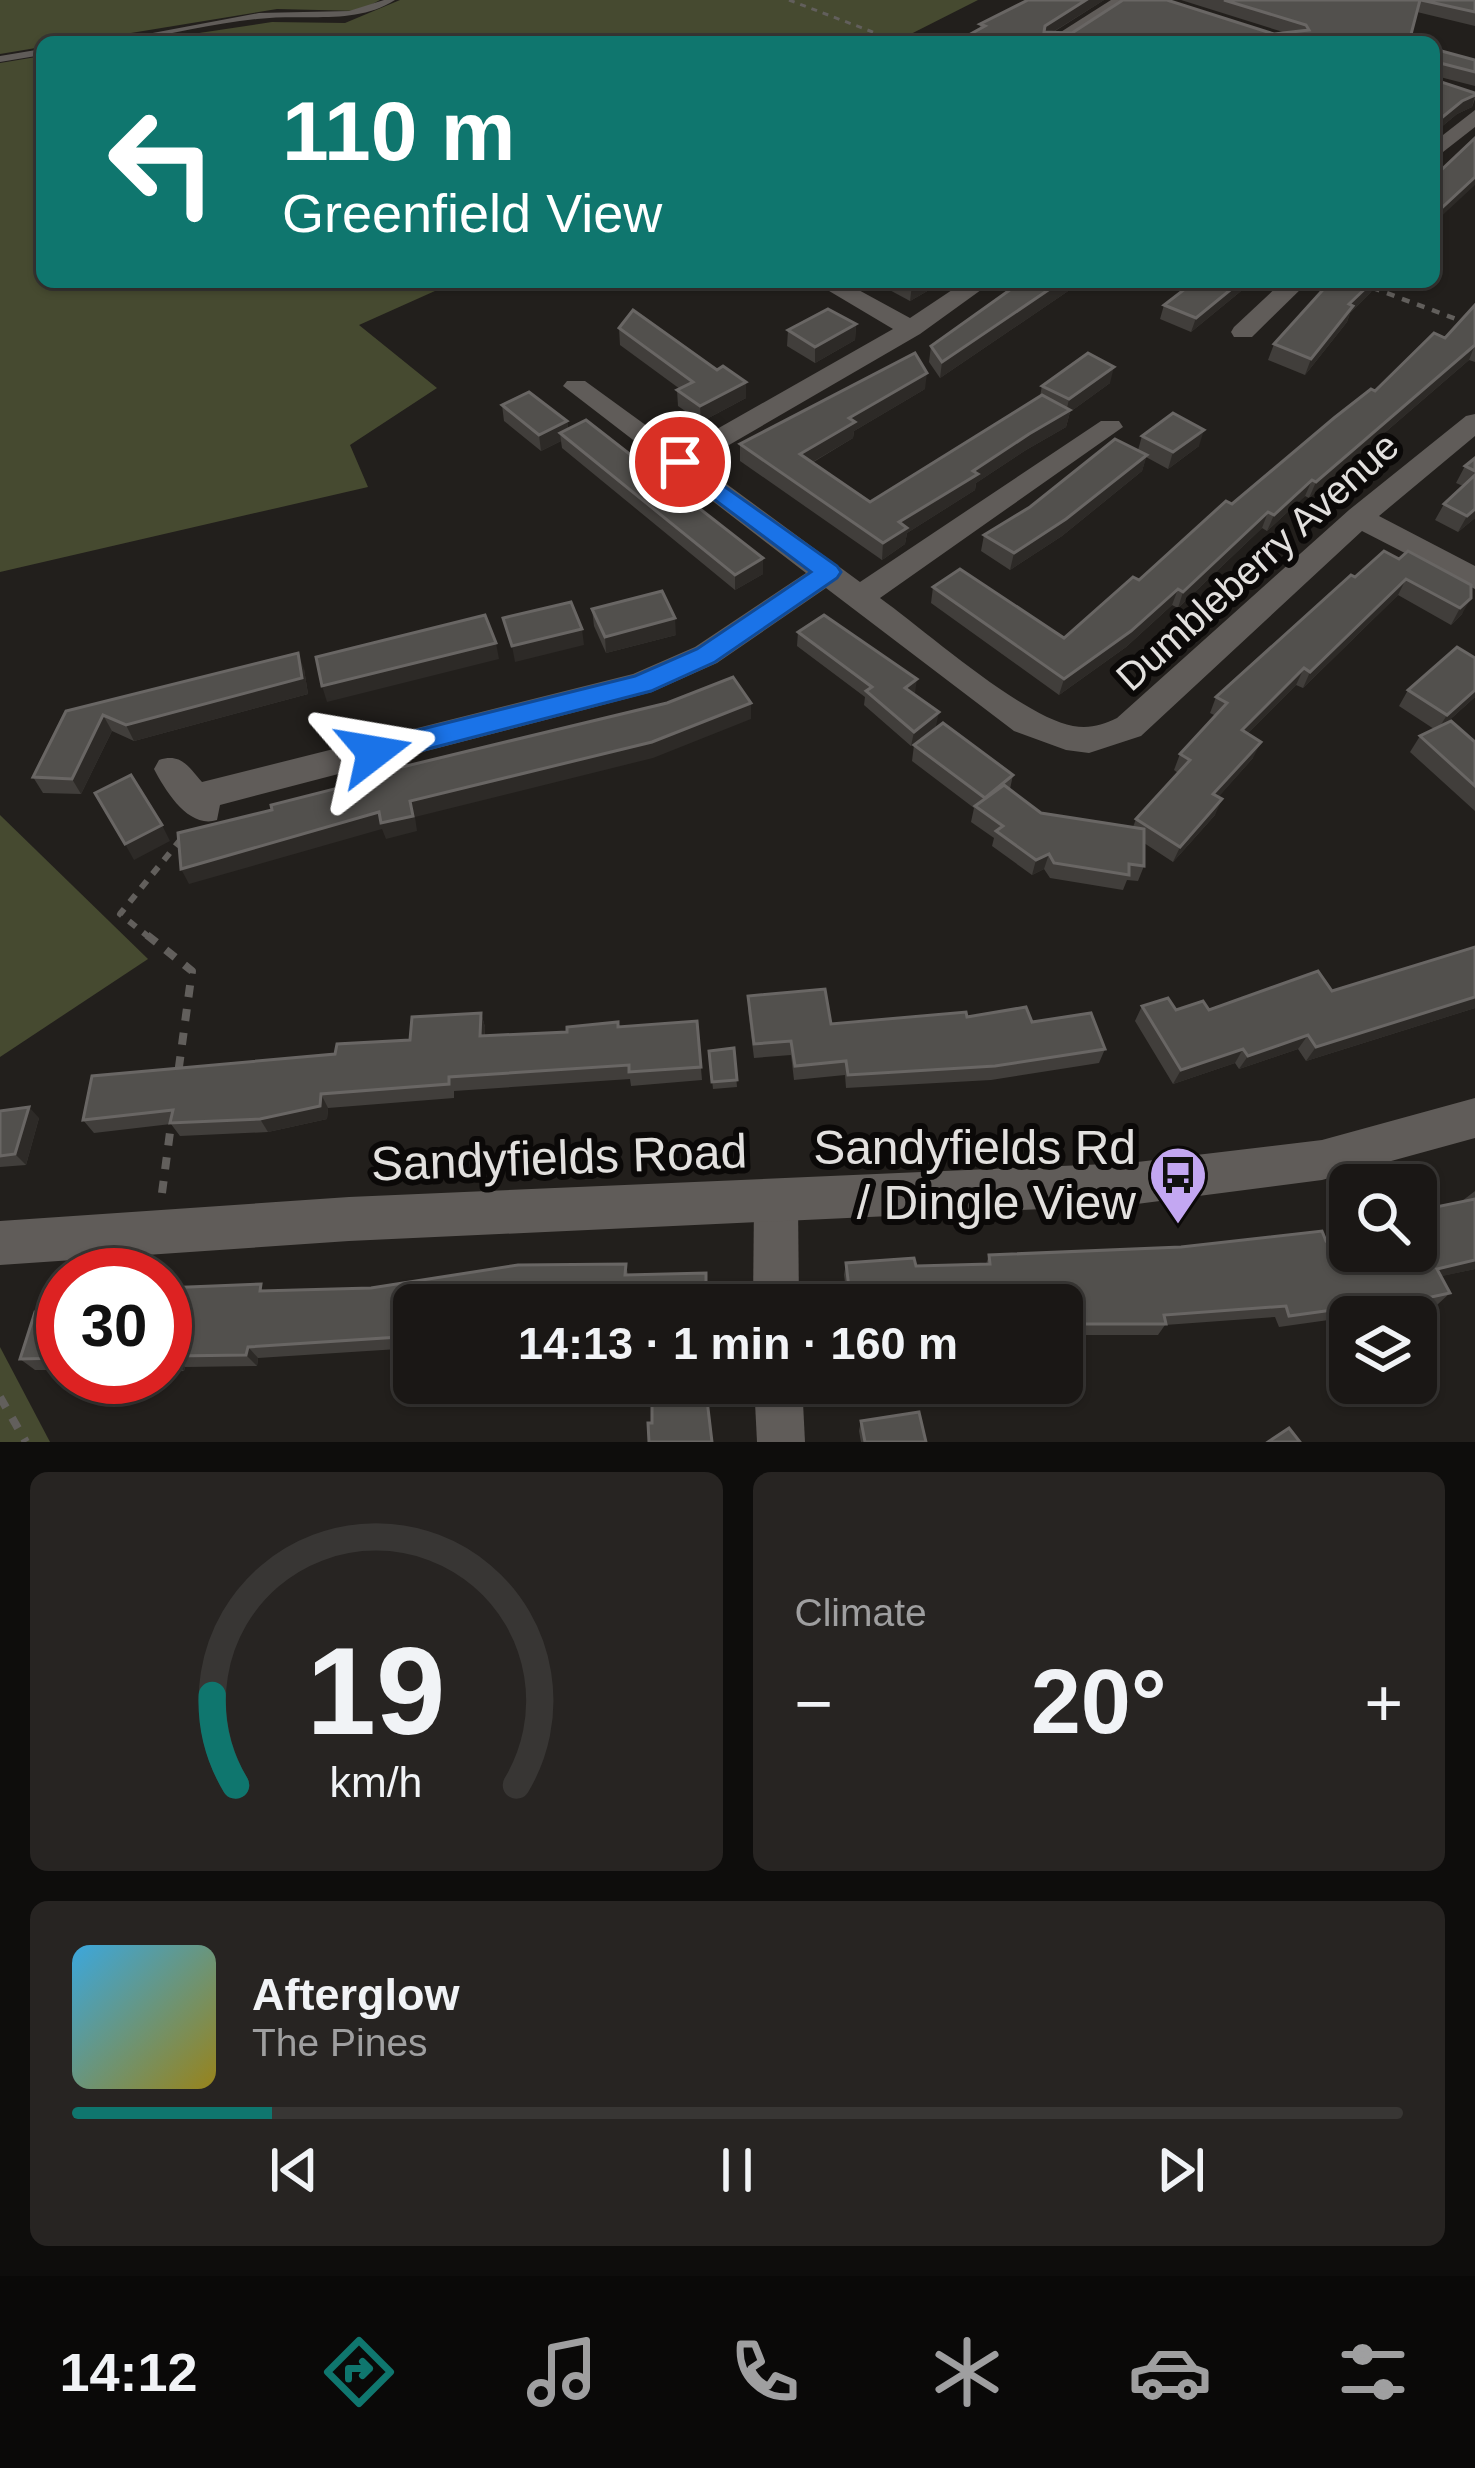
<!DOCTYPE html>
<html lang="en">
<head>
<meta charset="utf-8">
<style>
  :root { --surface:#1a1715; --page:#272422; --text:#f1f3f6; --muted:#9f9fa0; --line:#383634; --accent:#0f766e }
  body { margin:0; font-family:Arial,sans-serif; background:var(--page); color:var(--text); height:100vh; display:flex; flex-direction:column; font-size:45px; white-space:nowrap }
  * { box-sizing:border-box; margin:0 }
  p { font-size:39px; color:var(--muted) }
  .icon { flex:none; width:66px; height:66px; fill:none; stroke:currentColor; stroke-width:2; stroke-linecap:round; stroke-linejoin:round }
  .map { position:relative; height:1442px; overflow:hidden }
  .details { display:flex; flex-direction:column; gap:30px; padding:30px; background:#0e0d0c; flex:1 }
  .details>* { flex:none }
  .hud { position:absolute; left:36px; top:36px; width:1404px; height:252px; border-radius:18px; box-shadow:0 3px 9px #0004,0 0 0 3px var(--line); background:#0f766e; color:#fff; overflow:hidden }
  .buttons { position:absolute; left:1329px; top:1164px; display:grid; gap:24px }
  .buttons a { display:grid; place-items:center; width:108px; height:108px; border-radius:18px; background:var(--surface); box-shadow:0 3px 9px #0004,0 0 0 3px var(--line); font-size:60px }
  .speed { position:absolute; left:36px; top:1248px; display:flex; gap:24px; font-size:60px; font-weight:700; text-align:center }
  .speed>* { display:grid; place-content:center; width:156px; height:156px; border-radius:50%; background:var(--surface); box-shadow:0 3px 9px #0004,0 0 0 3px var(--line); line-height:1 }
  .speed .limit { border:18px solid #d22; background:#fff; color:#111 }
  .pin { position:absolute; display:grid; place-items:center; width:102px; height:102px; color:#fff; margin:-51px; border:6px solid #fff; border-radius:50%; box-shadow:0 3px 12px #0007 }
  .me { position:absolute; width:132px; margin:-66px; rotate:76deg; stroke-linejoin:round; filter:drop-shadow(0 0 9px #0008) }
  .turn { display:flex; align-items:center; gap:42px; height:252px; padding:0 48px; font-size:54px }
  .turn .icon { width:156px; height:156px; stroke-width:2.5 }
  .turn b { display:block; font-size:84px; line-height:102px }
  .big { font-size:90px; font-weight:800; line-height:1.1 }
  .details .card { flex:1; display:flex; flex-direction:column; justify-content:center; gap:18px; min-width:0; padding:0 42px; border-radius:18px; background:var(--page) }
  .details .dial { align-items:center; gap:0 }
  .dial svg { height:312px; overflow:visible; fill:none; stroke:var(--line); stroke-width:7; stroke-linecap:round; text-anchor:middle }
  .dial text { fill:var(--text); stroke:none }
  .song { display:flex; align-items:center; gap:36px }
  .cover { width:144px; height:144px; border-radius:18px; background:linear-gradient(135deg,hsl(200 70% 55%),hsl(50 70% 35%)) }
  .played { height:12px; border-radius:6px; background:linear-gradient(90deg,var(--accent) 15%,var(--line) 15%) }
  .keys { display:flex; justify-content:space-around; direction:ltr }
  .heat { display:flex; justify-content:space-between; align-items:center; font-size:66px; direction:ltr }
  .details .tiles { flex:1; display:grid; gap:30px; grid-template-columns:1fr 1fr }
  .card:last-child { grid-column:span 2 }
  .trip { position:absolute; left:393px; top:1284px; width:690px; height:120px; border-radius:18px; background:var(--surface); box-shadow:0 3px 9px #0004,0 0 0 3px var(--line); font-weight:800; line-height:120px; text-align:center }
  .dock { display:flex; height:192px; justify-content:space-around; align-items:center; background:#0a0908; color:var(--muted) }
  .dock .icon { width:84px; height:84px }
  .dock .on { color:var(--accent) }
  .dock b { font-size:54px; color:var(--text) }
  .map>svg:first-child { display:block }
  .green { fill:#464a30 }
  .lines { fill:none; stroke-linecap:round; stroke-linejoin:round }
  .path-far3 { stroke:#625f5c; stroke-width:3; stroke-dasharray:6 6; stroke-linecap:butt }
  .path-far2 { stroke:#625f5c; stroke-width:4.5; stroke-dasharray:8 8; stroke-linecap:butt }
  .path-far1 { stroke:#625f5c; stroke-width:6; stroke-dasharray:9 9; stroke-linecap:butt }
  .path { stroke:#625f5c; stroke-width:8; stroke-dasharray:12 12; stroke-linecap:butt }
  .service { fill:#605c59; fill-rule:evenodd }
  .minor { fill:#605c59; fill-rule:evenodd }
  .tertiary { fill:#605c59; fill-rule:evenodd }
  .wall { fill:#413e3b }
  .shaded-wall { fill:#2d2a27 }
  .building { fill:#52504d; stroke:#696664; stroke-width:3 }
  .route { fill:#1a73e8; stroke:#114b97; stroke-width:3 }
  .labels { text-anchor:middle; stroke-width:12; stroke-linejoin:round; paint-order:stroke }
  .street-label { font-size:39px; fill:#e2e0de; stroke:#0b0908 }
  .near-poi-label { font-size:48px; fill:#e2e0de; stroke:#0b0908; text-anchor:end }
  .near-street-label { font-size:48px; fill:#e2e0de; stroke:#0b0908 }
</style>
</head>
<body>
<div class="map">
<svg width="1475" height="1442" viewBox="0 0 1475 1442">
  <rect width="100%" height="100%" fill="#221f1c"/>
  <g class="green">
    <path d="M0 0H380L359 11 277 9 76 42H42V47L0 54Z"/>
    <path d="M400 0H978L895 42H139L272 22 345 23Z"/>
    <path d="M42 56V282H455L359 325 437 388 350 445 368 487 0 572V63Z"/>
    <path d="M0 815 148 959 0 1057Z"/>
    <path d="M0 1347 50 1442H0Z"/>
  </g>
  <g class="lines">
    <path class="path-far3" d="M789 0 891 39 886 42"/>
    <path class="path-far2" d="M1357 282 1475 326"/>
    <path class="path-far1" d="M150 938 120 914 181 839"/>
    <g class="path">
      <path d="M147 935 192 971 178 1074"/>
      <path d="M162 1193 172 1117"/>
      <path d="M0 1397 26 1442"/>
    </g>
    <g class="service">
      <path d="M384 0H395C354 26 304 13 257 19 213 24 170 34 126 42H105L259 13 349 11Z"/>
      <path d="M42 49V55L0 62V56Z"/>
    </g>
    <g class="minor">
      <path d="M1111 0H1132L1067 42H1045Z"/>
      <path d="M1475 110V127L1434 159V142Z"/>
      <path d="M814 282H844L910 318 964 282H992L920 334 698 463 860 582 1101 421H1119L1123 427 880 598C926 631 1021 716 1073 726 1090 729 1102 725 1117 718L1349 510 1466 416 1475 414V436L1379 516 1475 566V589L1362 531 1141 736 1089 753 1066 750 1014 731 826 588 717 663 652 692 220 805 217 820C189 829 166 792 154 769L159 760C181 753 188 766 202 782L633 674 695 647 806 573 563 386 567 381H585L680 450 893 329Z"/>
      <path d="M1282 282H1308L1252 337H1234L1231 332 1234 327Z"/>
      <path d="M776 1182 791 1188 798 1203 799 1305H753L754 1203 761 1188Z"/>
      <path d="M754 1383H802L805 1442H757Z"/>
    </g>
    <path class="tertiary" d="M1475 1098V1138L1322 1180 1129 1205 349 1241 0 1265V1221L349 1197 1129 1163 1322 1140Z"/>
  </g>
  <g class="wall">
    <path d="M1028 0H1104L1052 33H1286L1181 0H1475V26L1417 12 1409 42H956L980 28V24Z"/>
    <path d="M1434 49 1475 60V86L1436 76 1435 80 1475 93V99L1472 107 1457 114 1434 133Z"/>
    <path d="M885 282H943L910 301 884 287Z"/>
    <path d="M1194 282H1252L1191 332 1160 319 1164 305Z"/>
    <path d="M1330 282H1375L1371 292 1350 313 1347 322 1305 375 1268 360 1274 344Z"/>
    <path d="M1074 287 940 378 929 362 931 346Z"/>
    <path d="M1475 305V362L1469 360 1309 498 1305 496 1267 531 1262 528 1178 608 1172 605 1126 647 1059 695 931 603 933 587 1064 638 1445 338Z"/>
    <path d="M856 324 855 340 815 363 787 346 788 330Z"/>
    <path d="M619 328 746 382V398L701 422 678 406 677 390 680 389 620 345Z"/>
    <path d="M1110 383 1070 412 1066 427 1026 450 976 483 975 490 907 533 905 544 882 560 740 461V444L925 389 854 431 853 438 812 463 870 502 1040 396 1042 386Z"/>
    <path d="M502 405 567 421 568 429 763 574 735 590 562 448 561 441 541 451 504 421Z"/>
    <path d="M1142 436 1199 446 1168 469 1146 457 1142 471 1062 536 1010 570 981 551 984 535 1138 450Z"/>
    <path d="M1475 458V518L1458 532 1435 520 1444 504 1463 486 1456 483 1465 466Z"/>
    <path d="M1399 559 1471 585 1462 614 1451 625 1398 595 1303 688 1296 685 1247 734 1253 758 1218 797 1215 815 1173 862 1144 843V866L1138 881 1127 880 1123 890 1050 878 1044 869 1032 875 992 846 994 838 971 822 974 808 912 761 914 745 1013 775 1010 789 1041 813 1133 827 1136 819 1178 773 1174 770 1180 754 1216 716 1210 713 1216 697 1355 577Z"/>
    <path d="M592 609 676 635 606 653 594 626Z"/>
    <path d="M798 632 915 693 914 694 936 726 911 746 864 705 865 697 797 646Z"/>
    <path d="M1475 658V697L1445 724 1475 742V811L1410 752 1420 736 1434 729 1399 706 1408 690Z"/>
    <path d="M304 669 308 694 134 741 112 731 81 794 43 793 33 777 66 711Z"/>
    <path d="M1475 947V1008L1306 1061 1298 1049 1239 1069 1235 1063 1173 1084 1135 1021 1142 1006 1176 1010H1209L1332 991Z"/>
    <path d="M748 996 831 1024 967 1017 1032 1022 1105 1049 1099 1063 991 1080 846 1088 845 1075 794 1080 791 1055 754 1058 748 1010Z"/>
    <path d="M481 1013 485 1027V1036L567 1032 697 1021 702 1080 631 1086 630 1079 454 1091V1098L328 1108 327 1119 268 1132 180 1136 171 1124 94 1133 83 1120 335 1054 410 1040Z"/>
    <path d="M734 1048 737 1087 713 1089 709 1051Z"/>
    <path d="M0 1111 39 1118 26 1165 0 1167Z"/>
    <path d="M1475 1191V1269L1441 1276 1450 1293 1437 1305 1379 1317 1357 1316 1279 1327 1275 1317 1165 1325 1158 1335H1064L1062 1326V1305H848L844 1275 846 1263 916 1266 986 1264 989 1255 1326 1241 1416 1251V1211L1462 1201Z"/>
    <path d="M626 1264 628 1275 414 1305V1348L258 1358 257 1366 185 1367 184 1371 165 1372V1288L266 1291 371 1288Z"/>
    <path d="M63 1312V1377H112L110 1386H73L58 1375 60 1370H35L20 1359Z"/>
    <path d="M861 1421 926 1442H861L859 1431Z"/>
  </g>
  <g class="shaded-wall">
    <path d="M1086 0H1104L1043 38 1045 26Z"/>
    <path d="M1475 95 1472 107 1457 114 1434 133V124L1462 101Z"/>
    <path d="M1475 177V185L1434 223V215Z"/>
    <path d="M917 282H943L910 301 912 285Z"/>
    <path d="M1060 282H1074V287L940 378 942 362Z"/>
    <path d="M1240 282H1252L1191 332 1196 318Z"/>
    <path d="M1372 282H1375L1371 292 1350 313 1347 322 1305 375 1311 359 1349 304Z"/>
    <path d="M856 324 855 340 815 363V347Z"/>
    <path d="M1475 345 1469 360 1309 498 1316 482Z"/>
    <path d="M1114 367 1110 383 1070 412 1066 427 1026 450 976 483 975 490 907 533 905 544 882 560 883 543 899 522 973 471 1029 434 1066 413 1069 399Z"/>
    <path d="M927 373 925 389 854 431 853 438 799 470 800 454 849 418Z"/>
    <path d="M746 382V398L701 422 700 406Z"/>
    <path d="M567 421 569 437 560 433 561 441 541 451 539 435Z"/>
    <path d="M1204 430 1199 446 1168 469 1173 452Z"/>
    <path d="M1147 455 1142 471 1062 536 1010 570 1014 553Z"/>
    <path d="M1312 480 1305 496 1267 531 1274 515Z"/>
    <path d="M1475 509V518L1458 532 1467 516Z"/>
    <path d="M1268 512 1262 528 1178 608 1183 592Z"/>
    <path d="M763 558V574L735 590V575Z"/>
    <path d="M1406 579 1398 595 1303 688 1310 672Z"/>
    <path d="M1178 589 1172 605 1126 647 1059 695 1064 679Z"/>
    <path d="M1471 598 1462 614 1451 625 1460 608Z"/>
    <path d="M675 618 676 635 606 653 605 637Z"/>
    <path d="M582 629 584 645 515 662 512 646Z"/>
    <path d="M496 643 499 659 327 702 322 686Z"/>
    <path d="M298 653 304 669 308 694 134 741 126 725Z"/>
    <path d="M1304 668 1296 685 1235 746 1242 730Z"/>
    <path d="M917 679 915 693 903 702 905 688Z"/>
    <path d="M1475 690V697L1437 731 1447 715Z"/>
    <path d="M751 703V719L653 758 415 817 417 831 386 839 382 829 189 884 181 869Z"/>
    <path d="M939 712 936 726 911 746 914 732Z"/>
    <path d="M103 715 112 731 81 794 72 779Z"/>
    <path d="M1261 742 1253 758 1207 810 1213 794Z"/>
    <path d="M1222 799 1215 815 1173 862 1180 847Z"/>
    <path d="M162 825 170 841 134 860 125 844Z"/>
    <path d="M1049 854 1044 869 1032 875 1036 860Z"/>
    <path d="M1475 997V1008L1306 1061 1316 1047Z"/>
    <path d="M481 1013 485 1027 484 1050 480 1036Z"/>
    <path d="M1308 1035 1298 1049 1239 1069 1248 1056Z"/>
    <path d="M1243 1049 1235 1063 1173 1084 1181 1070Z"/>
    <path d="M321 1094 328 1108 327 1119 268 1132 260 1119Z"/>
    <path d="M29 1107 39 1118 26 1165 15 1154Z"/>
    <path d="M1475 1260V1269L1424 1280 1437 1269Z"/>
    <path d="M248 1347 258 1358 257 1366 246 1355Z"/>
    <path d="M173 1356 185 1367 184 1371 172 1360Z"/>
    <path d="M99 1377H112L110 1386Z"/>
  </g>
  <g class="building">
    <path d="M1028 0H1086L1045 26 1044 32 1072 33 1123 0H1167L1274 34 1309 30 1306 25 1224 0H1420L1409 42H956L985 26 980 24Z"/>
    <path d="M1421 0H1475V12Z"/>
    <path d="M1434 49 1475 60V72L1436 62 1435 80 1475 93V95L1462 101 1434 124Z"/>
    <path d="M1475 138V177L1434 215V177Z"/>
    <path d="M1021 282H1060L942 362 931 346Z"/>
    <path d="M1194 282H1240L1196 318 1164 305Z"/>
    <path d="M1330 282H1372L1349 304 1353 306 1311 359 1274 344Z"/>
    <path d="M1475 305V345L1316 482 1312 480 1274 515 1268 512 1183 592 1178 589 1131 631 1064 679 933 587 960 569 1064 638 1133 577 1139 580 1226 501 1232 504 1334 418 1371 389 1375 391 1434 333 1445 338Z"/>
    <path d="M828 309 856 324 815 347 788 330Z"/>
    <path d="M633 310 717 370 723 366 746 382 700 406 677 390 693 382 619 328Z"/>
    <path d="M915 353 927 373 849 418 855 422 800 454 870 502 1042 395 1070 410 1029 434 973 471 978 474 899 522 907 528 883 543 740 444Z"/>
    <path d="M1088 353 1114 367 1069 399 1042 386Z"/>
    <path d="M529 392 567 421 539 435 502 405Z"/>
    <path d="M1173 413 1204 430 1173 452 1142 436Z"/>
    <path d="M586 420 763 558 735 575 560 433Z"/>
    <path d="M1115 439 1147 455 1066 519 1014 553 984 535 1030 507Z"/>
    <path d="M1475 458V471L1465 466Z"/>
    <path d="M1475 475V509L1467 516 1444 504Z"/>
    <path d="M1384 551 1399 559 1408 551 1471 585V598L1460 608 1406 579 1310 672 1304 668 1242 730 1261 742 1213 794 1222 799 1180 847 1136 819 1190 760 1180 754 1227 703 1216 697 1351 575 1355 577Z"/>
    <path d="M662 591 675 618 605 637 592 609Z"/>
    <path d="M571 602 582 629 512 646 503 618Z"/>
    <path d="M485 615 496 643 322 686 316 657Z"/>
    <path d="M824 615 917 679 905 688 939 712 914 732 866 691 872 687 798 632Z"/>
    <path d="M1457 647 1475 658V690L1447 715 1408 690Z"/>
    <path d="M298 653 302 678 126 725 103 715 72 779 33 777 66 711Z"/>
    <path d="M733 677 751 703 652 742 410 801 413 816 381 823 379 812 181 869 178 833 272 810 271 805 374 779 373 774 667 703Z"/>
    <path d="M1451 721 1475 742V786L1420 736Z"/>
    <path d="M943 723 1013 775 985 798 914 745Z"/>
    <path d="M131 775 162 825 125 844 95 793Z"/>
    <path d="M1004 785 1041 813 1144 829V866L1129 864V875L1054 863 1049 854 1036 860 996 831 1003 826 975 806Z"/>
    <path d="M1475 947V997L1316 1047 1308 1035 1248 1056 1243 1049 1181 1070 1142 1006 1168 998 1176 1010 1203 1001 1209 1010 1318 971 1332 991Z"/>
    <path d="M825 989 831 1024 966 1012 967 1017 1026 1007 1032 1022 1091 1013 1105 1049 995 1066 848 1075 846 1061 795 1066 791 1041 754 1044 748 996Z"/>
    <path d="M481 1013 480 1036 567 1032V1027L618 1022V1027L697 1021 701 1067 629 1072V1065L449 1077V1084L321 1094 320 1106 260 1119 170 1123 173 1110 83 1120 92 1076 335 1054 337 1044 410 1040 412 1017Z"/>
    <path d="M734 1048 737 1080 712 1082 709 1051Z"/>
    <path d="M29 1107 15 1154 0 1156V1111Z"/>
    <path d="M1475 1199V1260L1437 1269 1450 1293 1371 1310 1368 1305 1289 1316 1286 1306 1164 1315 1166 1324H1071L1069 1315H1062V1305H851L846 1263 914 1258 916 1266 990 1264 989 1255 1181 1247 1322 1231 1326 1241 1350 1236V1251H1416V1222H1420L1416 1211Z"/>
    <path d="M626 1264 625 1275 706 1273V1305H414V1336L248 1347 246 1355 173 1356 172 1360H165V1288L261 1284 260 1291 371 1288 518 1265Z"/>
    <path d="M35 1312H63V1375H58L63 1358 20 1359Z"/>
    <path d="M652 1383H705L712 1442H649L648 1423H652Z"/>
    <path d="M919 1412 926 1442H865L861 1421Z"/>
    <path d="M1289 1428 1300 1442H1268Z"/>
  </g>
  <path class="route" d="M680 455 837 566 841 572 837 578 715 662 651 691 374 763 364 759 360 752 374 741 635 676 697 649 811 572 671 467V457Z"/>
  <defs>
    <g id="bus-pin" transform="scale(3)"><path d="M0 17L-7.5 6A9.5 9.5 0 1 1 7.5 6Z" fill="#c3a7f2" stroke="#0b0908"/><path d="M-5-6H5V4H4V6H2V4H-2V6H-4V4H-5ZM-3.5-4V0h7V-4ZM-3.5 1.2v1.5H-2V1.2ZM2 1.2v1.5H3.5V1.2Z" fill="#111"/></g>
  </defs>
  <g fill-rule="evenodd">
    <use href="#bus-pin" x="1178" y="1175"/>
  </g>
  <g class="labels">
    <g class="street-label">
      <text transform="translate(1257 561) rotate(-42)" y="14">Dumbleberry Avenue</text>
    </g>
    <g class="near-poi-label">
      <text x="1136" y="1164">Sandyfields Rd<tspan x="1136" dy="55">/ Dingle View</tspan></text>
    </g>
    <g class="near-street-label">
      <text transform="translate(559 1157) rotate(-2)" y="17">Sandyfields Road</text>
    </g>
  </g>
</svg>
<div class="buttons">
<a><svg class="icon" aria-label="search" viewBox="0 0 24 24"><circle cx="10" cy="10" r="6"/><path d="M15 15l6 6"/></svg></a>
<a><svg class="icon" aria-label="layers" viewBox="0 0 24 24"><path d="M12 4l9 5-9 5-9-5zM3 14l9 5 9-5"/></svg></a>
</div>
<div class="speed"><div class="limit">30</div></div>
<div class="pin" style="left:680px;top:462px;background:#d93025"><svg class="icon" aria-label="arrive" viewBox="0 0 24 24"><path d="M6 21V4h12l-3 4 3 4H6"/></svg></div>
<svg class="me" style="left:374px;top:752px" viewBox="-20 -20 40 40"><path d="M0-17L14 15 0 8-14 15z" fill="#1a73e8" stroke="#fff" stroke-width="4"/></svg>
<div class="trip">14:13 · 1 min · 160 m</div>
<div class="hud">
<div class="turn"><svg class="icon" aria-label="left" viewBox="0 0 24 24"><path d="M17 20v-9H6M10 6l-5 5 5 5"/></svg><div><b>110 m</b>Greenfield View</div></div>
</div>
</div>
<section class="details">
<div class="tiles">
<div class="card dial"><svg viewBox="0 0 100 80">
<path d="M14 69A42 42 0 1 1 86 69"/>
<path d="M14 69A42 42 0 0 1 8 46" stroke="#0f766e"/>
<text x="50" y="56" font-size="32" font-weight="700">19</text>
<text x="50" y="72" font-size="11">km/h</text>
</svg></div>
<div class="card"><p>Climate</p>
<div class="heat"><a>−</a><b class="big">20°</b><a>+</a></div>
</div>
<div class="card">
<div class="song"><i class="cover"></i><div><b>Afterglow</b><p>The Pines</p></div></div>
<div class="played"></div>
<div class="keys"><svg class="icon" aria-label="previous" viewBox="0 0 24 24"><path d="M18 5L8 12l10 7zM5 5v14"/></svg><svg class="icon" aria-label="pause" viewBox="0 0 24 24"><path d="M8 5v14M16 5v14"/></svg><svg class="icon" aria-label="next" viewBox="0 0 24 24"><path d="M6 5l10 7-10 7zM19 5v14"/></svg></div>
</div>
</div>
</section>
<nav class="dock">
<b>14:12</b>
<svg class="icon on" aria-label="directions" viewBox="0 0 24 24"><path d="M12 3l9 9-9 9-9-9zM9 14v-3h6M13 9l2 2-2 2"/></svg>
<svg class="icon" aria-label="music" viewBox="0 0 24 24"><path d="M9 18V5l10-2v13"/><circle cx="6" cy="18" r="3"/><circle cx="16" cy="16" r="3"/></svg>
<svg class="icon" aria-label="phone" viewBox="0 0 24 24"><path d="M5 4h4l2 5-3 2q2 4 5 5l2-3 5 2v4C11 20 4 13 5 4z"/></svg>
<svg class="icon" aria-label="climate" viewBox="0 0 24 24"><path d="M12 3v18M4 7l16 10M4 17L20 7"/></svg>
<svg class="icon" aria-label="car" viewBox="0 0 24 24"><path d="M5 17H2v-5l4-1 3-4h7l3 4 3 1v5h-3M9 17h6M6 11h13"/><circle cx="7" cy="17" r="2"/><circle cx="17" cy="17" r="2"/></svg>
<svg class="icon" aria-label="filters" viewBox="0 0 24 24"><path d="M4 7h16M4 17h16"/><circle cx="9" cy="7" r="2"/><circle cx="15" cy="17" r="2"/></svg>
</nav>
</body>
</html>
